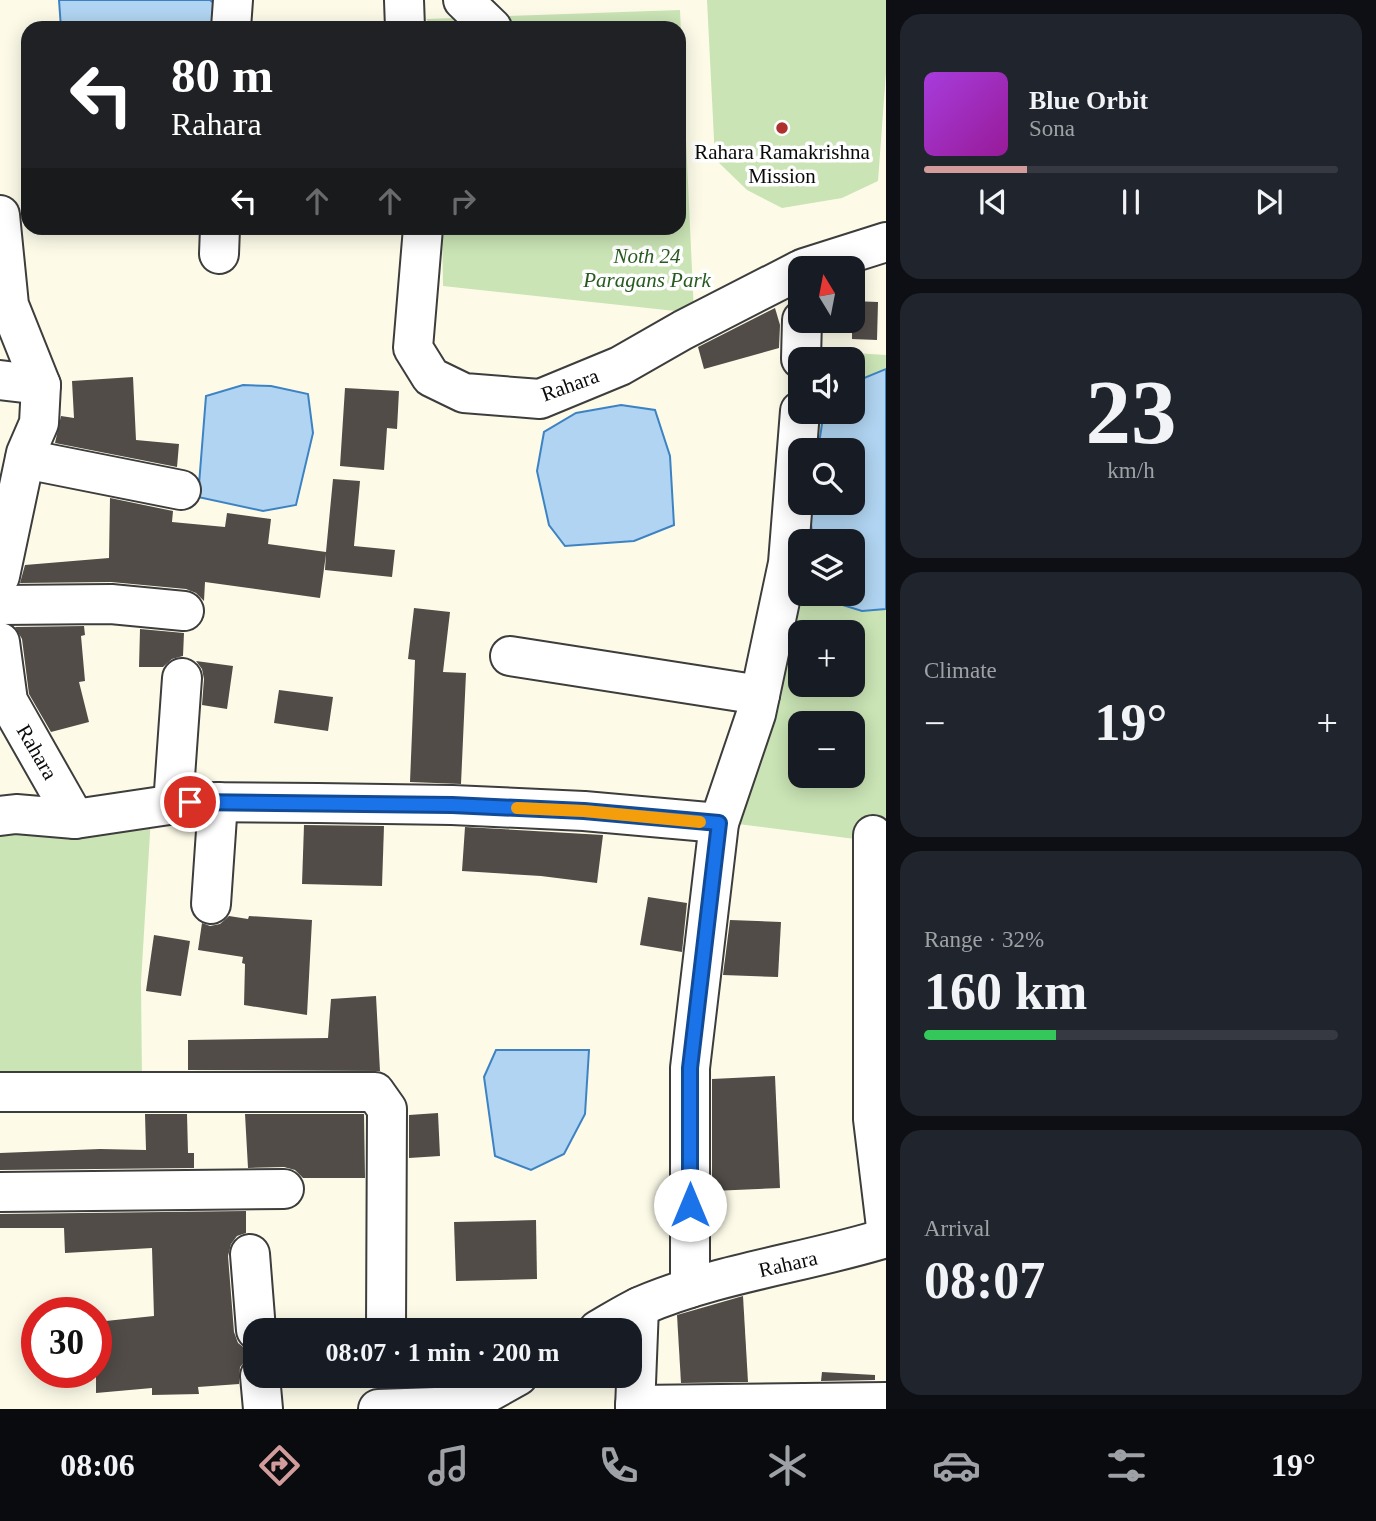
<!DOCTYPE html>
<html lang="en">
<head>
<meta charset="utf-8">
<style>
  :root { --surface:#171b24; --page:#20242c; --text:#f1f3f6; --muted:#9ea1a6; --line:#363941; --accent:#d39c9c }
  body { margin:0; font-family:"Times New Roman",serif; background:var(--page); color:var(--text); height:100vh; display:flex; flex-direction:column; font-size:26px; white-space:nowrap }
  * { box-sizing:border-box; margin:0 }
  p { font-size:23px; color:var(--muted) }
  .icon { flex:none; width:38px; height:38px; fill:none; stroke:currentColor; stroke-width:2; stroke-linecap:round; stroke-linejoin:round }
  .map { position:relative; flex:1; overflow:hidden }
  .drawer { display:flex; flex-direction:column; gap:14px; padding:14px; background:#0d0f14; width:490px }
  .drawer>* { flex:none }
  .hud { position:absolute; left:21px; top:21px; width:665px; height:214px; border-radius:21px; box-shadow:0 4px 18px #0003; background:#202124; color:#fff; overflow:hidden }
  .needle { width:46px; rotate:350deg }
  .buttons { position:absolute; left:788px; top:256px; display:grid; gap:14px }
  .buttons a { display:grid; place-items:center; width:77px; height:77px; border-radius:14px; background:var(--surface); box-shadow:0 4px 18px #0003; font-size:35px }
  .speed { position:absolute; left:21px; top:1297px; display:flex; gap:14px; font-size:35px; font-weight:700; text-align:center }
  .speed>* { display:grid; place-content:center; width:91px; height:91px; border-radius:50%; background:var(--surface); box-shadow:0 4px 18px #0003; line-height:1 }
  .speed .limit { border:10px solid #d22; background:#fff; color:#111 }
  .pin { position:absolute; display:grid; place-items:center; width:60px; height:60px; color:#fff; margin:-30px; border:4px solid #fff; border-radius:50%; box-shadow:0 2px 7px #0007 }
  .me { position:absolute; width:77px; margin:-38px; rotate:0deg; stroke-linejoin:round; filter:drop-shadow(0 0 5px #0008) }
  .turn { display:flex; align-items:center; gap:24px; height:147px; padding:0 35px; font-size:32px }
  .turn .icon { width:91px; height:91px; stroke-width:2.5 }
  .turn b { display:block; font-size:49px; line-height:60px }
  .lanes { display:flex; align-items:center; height:66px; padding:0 35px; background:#0003; justify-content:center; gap:35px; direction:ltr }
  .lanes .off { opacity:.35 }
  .big { font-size:52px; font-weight:700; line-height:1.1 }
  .drawer .widget { flex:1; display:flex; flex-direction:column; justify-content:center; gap:10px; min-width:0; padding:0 24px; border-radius:21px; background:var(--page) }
  .drawer .dial { align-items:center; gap:0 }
  .dial b { font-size:91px; line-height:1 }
  .song { display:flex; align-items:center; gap:21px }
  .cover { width:84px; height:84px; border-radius:10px; background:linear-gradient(135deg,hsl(280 70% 55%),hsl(300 70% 35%)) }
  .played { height:7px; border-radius:4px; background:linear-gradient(90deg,var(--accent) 25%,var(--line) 25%) }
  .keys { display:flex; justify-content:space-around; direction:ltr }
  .heat { display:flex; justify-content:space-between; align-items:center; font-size:38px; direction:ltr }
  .charge { height:10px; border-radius:5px; background:linear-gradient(90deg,#34c759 32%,var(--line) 0) }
  .trip { position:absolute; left:243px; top:1318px; width:399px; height:70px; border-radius:21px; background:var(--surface); box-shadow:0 4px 18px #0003; font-weight:700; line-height:70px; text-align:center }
  .dock { display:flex; height:112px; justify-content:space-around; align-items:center; background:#090b0e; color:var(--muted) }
  .dock .icon { width:49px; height:49px }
  .dock .active { color:var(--accent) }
  .dock b { font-size:32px; color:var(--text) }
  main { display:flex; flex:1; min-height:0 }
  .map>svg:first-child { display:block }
  .green { fill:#cae4b5; fill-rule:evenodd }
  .water { fill:#b0d4f1; stroke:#3d83c3; stroke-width:2 }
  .building { fill:#514c47 }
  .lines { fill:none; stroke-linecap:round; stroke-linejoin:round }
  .minor-casing { stroke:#3d3d3d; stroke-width:42 }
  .minor { stroke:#fff; stroke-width:38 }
  .route-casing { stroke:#114b97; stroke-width:18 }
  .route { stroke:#1a73e8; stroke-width:12 }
  .slow { stroke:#f59e0b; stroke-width:12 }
  .poi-dot { fill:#af312d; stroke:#fff; stroke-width:2.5 }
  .labels { text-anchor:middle; stroke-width:7; stroke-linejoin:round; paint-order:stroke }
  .poi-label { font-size:21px; fill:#0a0a0a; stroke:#fff }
  .park-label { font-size:21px; font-style:italic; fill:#285b20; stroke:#fff }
  .street-label { font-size:21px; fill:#0a0a0a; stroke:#fff }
</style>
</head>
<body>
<main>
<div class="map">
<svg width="886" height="1409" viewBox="0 0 886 1409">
  <rect width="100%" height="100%" fill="#fdfbe8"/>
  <g class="green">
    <path d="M707 0H886V72L878 181 842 198 782 208 747 190 715 159Z"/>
    <path d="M680 10 694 313 443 286 442 228H679V28H435L426 19Z"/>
    <path d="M809 350 886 355V843L730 823 799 525 852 502V450H803L806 411H852V359H808ZM800 541H852V593H800ZM800 632H852V684H800ZM800 723H852V775H800Z"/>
    <path d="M151 817 141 982 142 1081 0 1083V836Z"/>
  </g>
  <g class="water">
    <path d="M59 0H210L216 5V28H61Z"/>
    <path d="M886 369V609L862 611 820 598 819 593H852V541H813L809 507V502H852V450H818L824 411H852V383Z"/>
    <path d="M243 385 271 386 308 394 313 433 296 505 263 511 198 497 206 396Z"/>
    <path d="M621 405 655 410 670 456 674 525 634 541 565 546 549 525 537 471 544 432 576 413Z"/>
    <path d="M496 1050H589L585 1114 564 1154 531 1170 495 1156 484 1077Z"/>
  </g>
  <g class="building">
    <path d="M852 301 878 302 877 340 852 339Z"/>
    <path d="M775 308 780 325 779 348 704 369 698 347Z"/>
    <path d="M133 377 136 440 179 444 177 467 55 443 61 416 74 418 72 381Z"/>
    <path d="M345 388 399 391 397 429 387 428 384 470 340 466Z"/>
    <path d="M333 479 360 481 354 546 395 550 392 577 325 570 326 554 320 598 205 582 204 601 196 593 186 589 111 582 20 583 25 565 109 558 110 498 173 511 172 522 225 527 227 513 271 519 268 544 326 552Z"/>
    <path d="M414 608 450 612 443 672 466 673 461 784 410 782 415 660 408 659Z"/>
    <path d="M84 626 85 635 81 636 85 681 79 682 89 722 51 732 29 694 22 639 15 627Z"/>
    <path d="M140 629 184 633 183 656 172 659 163 667H139Z"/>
    <path d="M196 661 233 666 227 709 202 705 204 679 202 669Z"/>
    <path d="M279 690 333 697 328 731 274 723Z"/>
    <path d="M304 825 384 826 382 886 302 884Z"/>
    <path d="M465 827 603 835 597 883 541 876 462 871Z"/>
    <path d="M648 897 687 903 682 952 640 945Z"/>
    <path d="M229 916 248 919 249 916 312 920 307 1015 244 1005 245 964 242 963 243 957 198 950 202 923 210 926 220 924Z"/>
    <path d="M730 920 781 922 778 977 723 975Z"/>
    <path d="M154 935 190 941 181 996 146 991Z"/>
    <path d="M376 996 380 1071 188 1070V1040L328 1038 331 999Z"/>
    <path d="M775 1076 780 1188 712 1191V1079Z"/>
    <path d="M438 1113 440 1156 409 1158V1115Z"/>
    <path d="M145 1114H187L188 1153H194V1168L0 1170V1153L100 1149 146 1150Z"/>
    <path d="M245 1114H364L365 1178H303L295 1170 284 1167 248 1168Z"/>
    <path d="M246 1211V1233L237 1236 231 1244 228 1256 234 1332 238 1343 247 1350 248 1358 240 1367 239 1384 198 1387 199 1394 152 1395V1388L96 1393V1322L154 1316 152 1248 65 1253 64 1228H0V1214Z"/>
    <path d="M536 1220 537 1279 456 1281 454 1222Z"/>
    <path d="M743 1296 748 1382 681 1383 677 1315Z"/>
    <path d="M822 1372 875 1375V1380L821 1381Z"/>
  </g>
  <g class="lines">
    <g class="minor-casing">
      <g id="minor">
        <path d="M404 0 405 28"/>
        <path d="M463 0 492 28"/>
        <path d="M231 28 233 0"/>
        <path d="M0 215 9 305 41 385 39 423 26 453 0 576"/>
        <path d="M423 228 413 348 431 377 464 393 540 399 620 366 683 330 800 270"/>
        <path d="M219 254 220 228"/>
        <path d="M804 268 886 242"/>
        <path d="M801 359 802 320"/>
        <path d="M0 380 41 385"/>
        <path d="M25 459 181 490"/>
        <path d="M0 605 111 604 184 611"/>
        <path d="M0 642 8 701 75 819"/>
        <path d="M510 656 760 695"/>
        <path d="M173 805 182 678"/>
        <path d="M0 816 16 814 75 819 189 802 318 803 452 805 584 811 719 823"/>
        <path d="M873 835V1119L886 1227"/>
        <path d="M211 904 218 802"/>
        <path d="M0 1092H375L387 1109 386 1330"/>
        <path d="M0 1192 284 1189"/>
        <path d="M250 1254 256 1330"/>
        <path d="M690 1288V1068L719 823 756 714 788 563 800 411"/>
        <path d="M598 1330C612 1322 626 1313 641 1306 718 1273 805 1263 886 1238"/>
        <path d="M260 1376 263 1409"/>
        <path d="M635 1405 886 1402"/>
        <path d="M378 1409 464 1406 518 1376"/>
        <path d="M635 1409 639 1307"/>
      </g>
    </g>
    <use href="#minor" class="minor"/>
  </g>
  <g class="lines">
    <g class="route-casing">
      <path id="route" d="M190 802 452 805 584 811 719 823 690 1068V1205"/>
    </g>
    <use href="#route" class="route"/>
    <path class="slow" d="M517 808 584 811 700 822"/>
  </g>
  <circle class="poi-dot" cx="782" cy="128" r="7"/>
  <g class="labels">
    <g class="poi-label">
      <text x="782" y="159">Rahara Ramakrishna<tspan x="782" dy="24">Mission</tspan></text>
    </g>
    <g class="park-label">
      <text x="647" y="263">Noth 24<tspan x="647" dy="24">Paragans Park</tspan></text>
    </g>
    <g class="street-label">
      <text transform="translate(570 385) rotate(-20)" y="7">Rahara</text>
      <text transform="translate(37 752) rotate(60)" y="7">Rahara</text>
      <text transform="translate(788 1264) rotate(-13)" y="7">Rahara</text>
    </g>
  </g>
</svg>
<div class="buttons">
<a><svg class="needle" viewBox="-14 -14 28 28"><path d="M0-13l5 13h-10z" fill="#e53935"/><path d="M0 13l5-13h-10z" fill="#9ea1a6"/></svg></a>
<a><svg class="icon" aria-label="sound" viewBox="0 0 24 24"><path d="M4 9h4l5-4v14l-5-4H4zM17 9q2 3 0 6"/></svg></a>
<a><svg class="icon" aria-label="search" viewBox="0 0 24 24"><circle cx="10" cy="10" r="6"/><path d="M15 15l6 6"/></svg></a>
<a><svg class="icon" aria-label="layers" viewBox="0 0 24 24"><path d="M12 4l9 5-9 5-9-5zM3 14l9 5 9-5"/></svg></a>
<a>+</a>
<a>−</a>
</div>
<div class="speed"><div class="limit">30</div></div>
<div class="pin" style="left:190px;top:802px;background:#d93025"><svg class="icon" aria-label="arrive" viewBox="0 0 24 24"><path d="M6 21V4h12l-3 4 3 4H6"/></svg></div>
<svg class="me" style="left:690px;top:1205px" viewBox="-20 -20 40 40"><circle r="19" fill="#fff"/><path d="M0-13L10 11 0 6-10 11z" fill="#1a73e8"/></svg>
<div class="trip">08:07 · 1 min · 200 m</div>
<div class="hud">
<div class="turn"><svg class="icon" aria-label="left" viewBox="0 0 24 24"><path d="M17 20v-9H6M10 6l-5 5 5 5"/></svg><div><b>80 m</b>Rahara</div></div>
<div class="lanes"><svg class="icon" aria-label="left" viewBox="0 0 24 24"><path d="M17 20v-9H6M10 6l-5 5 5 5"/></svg><svg class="icon off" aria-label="ahead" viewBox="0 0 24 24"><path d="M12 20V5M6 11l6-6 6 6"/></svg><svg class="icon off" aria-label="ahead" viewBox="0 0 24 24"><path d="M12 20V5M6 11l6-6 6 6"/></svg><svg class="icon off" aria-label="right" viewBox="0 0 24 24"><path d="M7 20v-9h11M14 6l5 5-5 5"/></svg></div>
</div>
</div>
<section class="drawer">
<div class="widget">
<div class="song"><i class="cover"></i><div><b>Blue Orbit</b><p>Sona</p></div></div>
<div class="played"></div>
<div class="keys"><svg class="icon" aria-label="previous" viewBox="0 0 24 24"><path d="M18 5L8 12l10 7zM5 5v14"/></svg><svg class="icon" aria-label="pause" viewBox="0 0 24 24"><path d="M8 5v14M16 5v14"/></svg><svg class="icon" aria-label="next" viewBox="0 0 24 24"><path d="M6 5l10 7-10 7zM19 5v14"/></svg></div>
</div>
<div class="widget dial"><b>23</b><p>km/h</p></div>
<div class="widget"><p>Climate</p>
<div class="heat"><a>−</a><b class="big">19°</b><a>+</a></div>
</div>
<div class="widget"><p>Range · 32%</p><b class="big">160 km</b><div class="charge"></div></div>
<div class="widget"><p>Arrival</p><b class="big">08:07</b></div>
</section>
</main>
<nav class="dock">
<b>08:06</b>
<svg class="icon active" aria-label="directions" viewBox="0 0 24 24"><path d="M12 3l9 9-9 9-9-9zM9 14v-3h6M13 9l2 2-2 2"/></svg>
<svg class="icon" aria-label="music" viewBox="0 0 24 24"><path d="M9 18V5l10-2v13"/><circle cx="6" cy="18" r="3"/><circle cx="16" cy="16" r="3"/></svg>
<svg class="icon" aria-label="phone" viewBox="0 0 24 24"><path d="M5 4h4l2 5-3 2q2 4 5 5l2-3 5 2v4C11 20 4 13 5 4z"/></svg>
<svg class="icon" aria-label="climate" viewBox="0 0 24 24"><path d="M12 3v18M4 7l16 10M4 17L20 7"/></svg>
<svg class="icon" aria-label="car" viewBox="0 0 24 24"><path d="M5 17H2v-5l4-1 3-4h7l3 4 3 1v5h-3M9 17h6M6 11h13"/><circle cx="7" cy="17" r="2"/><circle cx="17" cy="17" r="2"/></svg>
<svg class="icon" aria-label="filters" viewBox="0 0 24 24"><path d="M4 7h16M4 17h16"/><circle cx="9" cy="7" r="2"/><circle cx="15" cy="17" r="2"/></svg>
<b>19°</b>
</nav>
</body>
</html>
